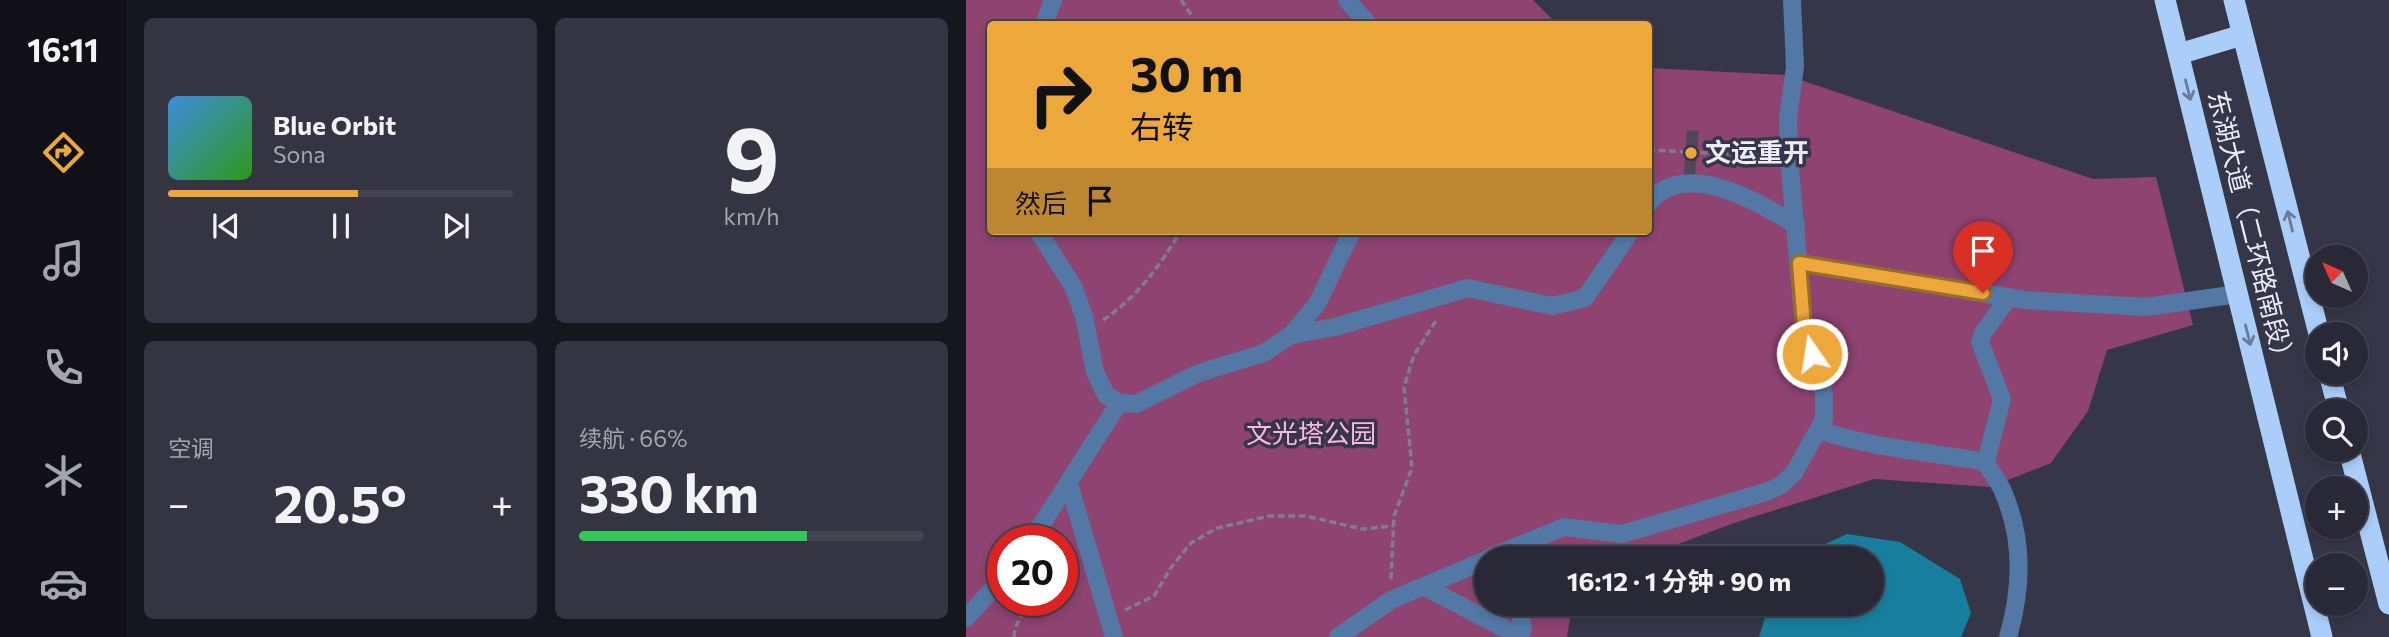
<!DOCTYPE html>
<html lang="zh">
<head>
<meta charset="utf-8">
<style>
  :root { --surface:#282836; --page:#343442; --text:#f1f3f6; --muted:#a5a6ad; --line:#444451; --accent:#eda83c }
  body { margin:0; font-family:Commissioner,"Noto Sans SC",sans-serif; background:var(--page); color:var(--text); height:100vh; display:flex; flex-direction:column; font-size:26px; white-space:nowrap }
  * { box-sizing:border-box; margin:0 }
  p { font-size:23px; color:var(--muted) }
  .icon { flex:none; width:38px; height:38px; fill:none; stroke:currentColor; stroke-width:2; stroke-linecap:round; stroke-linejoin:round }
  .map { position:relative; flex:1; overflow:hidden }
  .details { display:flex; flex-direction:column; gap:18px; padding:18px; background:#16161e; width:840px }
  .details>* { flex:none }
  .top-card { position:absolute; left:21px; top:21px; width:665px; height:214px; border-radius:7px; box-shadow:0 4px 10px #0003,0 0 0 2px var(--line); background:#eda83c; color:#111; overflow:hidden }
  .needle { width:46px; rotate:315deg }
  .buttons { position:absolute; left:1339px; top:245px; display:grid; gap:14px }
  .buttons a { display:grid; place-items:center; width:63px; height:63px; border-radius:50%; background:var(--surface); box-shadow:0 4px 10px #0003,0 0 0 2px var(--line); font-size:35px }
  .speed { position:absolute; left:21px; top:525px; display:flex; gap:14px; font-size:35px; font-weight:700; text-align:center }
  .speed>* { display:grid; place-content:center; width:91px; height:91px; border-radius:50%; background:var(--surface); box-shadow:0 4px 10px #0003,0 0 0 2px var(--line); line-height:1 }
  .speed .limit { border:10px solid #d22; background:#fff; color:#111 }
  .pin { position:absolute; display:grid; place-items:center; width:60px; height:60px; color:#fff; margin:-72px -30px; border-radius:50% 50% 50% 0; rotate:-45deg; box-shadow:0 0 7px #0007 }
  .pin .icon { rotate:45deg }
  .me { position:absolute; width:77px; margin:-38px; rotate:347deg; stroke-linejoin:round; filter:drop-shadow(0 0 5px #0008) }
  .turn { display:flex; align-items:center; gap:24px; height:147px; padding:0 28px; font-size:32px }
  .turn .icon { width:91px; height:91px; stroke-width:2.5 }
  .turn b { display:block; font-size:49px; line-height:60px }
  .then { display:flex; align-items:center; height:66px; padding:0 28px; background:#0003; gap:14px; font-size:26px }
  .big { font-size:52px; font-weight:700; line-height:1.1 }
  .details .card { flex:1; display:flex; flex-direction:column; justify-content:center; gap:10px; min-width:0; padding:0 24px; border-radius:10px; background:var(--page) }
  .details .dial { align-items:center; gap:0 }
  .dial b { font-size:91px; line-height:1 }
  .song { display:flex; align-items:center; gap:21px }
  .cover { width:84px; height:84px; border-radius:10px; background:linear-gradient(135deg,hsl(210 70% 55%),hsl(110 70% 35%)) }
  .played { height:7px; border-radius:4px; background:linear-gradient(90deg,var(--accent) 55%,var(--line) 55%) }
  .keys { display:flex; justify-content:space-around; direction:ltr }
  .heat { display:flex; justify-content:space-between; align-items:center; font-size:38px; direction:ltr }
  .charge { height:10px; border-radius:5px; background:linear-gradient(90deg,#34c759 66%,var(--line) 0) }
  .details .tiles { flex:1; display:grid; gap:18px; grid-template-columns:repeat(2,1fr) }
  .trip { position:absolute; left:508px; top:546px; width:410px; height:70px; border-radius:35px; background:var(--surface); box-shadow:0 4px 10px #0003,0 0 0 2px var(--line); font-weight:700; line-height:70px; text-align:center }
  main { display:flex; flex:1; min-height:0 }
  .dock { display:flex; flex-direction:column; width:126px; justify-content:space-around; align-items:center; background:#101016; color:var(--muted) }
  .dock .icon { width:49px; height:49px }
  .dock .selected { color:var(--accent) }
  .dock b { font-size:32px; color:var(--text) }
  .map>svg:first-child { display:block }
  .green { fill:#8e4371; fill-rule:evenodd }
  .water { fill:#187e9d }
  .building { fill:#514657 }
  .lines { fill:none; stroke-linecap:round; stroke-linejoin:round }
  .path { stroke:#7e7e8e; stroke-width:3.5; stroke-dasharray:7 3.5; stroke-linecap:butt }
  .minor { stroke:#5378a5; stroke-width:18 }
  .highway { stroke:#aacdfa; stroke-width:21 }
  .oneway { stroke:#6a7a98 }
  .route-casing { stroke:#9a6d27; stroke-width:18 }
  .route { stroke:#eda83c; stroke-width:12 }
  .poi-dot { fill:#eda83c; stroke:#353648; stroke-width:2.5 }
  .labels { text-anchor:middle; stroke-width:7; stroke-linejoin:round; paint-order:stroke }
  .poi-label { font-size:26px; font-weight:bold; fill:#ececf8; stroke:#353648; text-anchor:start }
  .street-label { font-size:26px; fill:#ececf8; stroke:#353648 }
  .park-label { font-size:26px; fill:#fbb7de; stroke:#353648 }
</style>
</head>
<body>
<main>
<nav class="dock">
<b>16:11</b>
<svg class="icon selected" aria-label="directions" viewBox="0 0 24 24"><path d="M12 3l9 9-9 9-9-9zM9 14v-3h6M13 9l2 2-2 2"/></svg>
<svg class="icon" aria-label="music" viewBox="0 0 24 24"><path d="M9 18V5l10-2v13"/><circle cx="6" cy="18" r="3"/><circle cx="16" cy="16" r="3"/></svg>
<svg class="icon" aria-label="phone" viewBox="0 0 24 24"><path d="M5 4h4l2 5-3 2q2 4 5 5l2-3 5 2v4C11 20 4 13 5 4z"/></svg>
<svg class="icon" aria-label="climate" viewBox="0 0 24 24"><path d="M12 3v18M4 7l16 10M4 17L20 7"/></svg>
<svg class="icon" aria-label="car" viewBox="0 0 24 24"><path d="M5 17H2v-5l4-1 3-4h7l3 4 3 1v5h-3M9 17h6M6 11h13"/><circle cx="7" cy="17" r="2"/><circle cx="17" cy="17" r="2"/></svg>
</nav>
<section class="details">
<div class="tiles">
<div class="card">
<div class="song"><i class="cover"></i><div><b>Blue Orbit</b><p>Sona</p></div></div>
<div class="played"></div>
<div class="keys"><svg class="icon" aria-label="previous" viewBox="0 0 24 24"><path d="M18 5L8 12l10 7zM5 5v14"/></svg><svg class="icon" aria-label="pause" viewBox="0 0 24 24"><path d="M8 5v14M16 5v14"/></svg><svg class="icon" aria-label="next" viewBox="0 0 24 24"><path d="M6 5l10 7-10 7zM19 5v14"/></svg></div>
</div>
<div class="card dial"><b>9</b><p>km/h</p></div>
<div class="card"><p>空调</p>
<div class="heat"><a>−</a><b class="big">20.5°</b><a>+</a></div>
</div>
<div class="card"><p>续航 · 66%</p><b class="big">330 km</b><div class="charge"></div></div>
</div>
</section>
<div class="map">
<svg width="1423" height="637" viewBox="0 0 1423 637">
  <rect width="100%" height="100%" fill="#353648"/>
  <path class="green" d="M0 0H567L591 24H24V231H682L683 68 820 75 1127 179 1190 177 1227 325 1141 350 1122 411 1085 463 1024 487 908 479 768 523 675 558H520V604H616L604 618 601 637H0ZM37 541H96V600H37Z"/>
  <path class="water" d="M881 534 934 542 994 579 1005 613 995 637H793L803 604H905V558H829Z"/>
  <path class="building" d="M721 130 733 131 729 176 718 175Z"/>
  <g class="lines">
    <g class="path">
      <path d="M215 0 226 16"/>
      <path d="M682 150 804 156"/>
      <path d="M137 320C171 298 194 265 215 231"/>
      <path d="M425 579 428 516 446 468 438 387 448 355 471 319"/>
      <path d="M159 610 188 596 204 569 225 543 251 528 304 516H340L396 529 427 526"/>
      <path d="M48 637 49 628 63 600"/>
    </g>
    <g class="minor">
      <path d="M381 0 402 24"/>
      <path d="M78 24 87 0"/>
      <path d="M682 204C717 157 793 202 830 225"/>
      <path d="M72 231 107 286 118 316 129 372 140 395 153 403 170 404 233 373 298 353 325 335 351 304 386 231"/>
      <path d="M833 263 1058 300 1180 307 1272 294"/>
      <path d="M325 335 369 327 502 288 586 306 619 298 665 231"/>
      <path d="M853 430C906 448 964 452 1020 462"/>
      <path d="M103 484 148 637"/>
      <path d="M65 541 153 403"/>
      <path d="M523 558 598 527 656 534 803 491 815 485 828 473 858 419V394L853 370 839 339 823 157 822 118 829 67 826 0"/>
      <path d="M457 586 547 633 554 634 557 629 552 604"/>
      <path d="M0 618 37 578"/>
      <path d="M372 637 425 600 520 560"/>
      <path d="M1042 637C1056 589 1058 541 1038 494 1034 483 1025 473 1020 462L1036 399 1014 342 1017 333 1043 297"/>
    </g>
    <g class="highway">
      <path d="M1199 0 1356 637"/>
      <path d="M1268 0 1353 334"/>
      <path d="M1213 54 1276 35"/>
      <path d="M1363 373 1373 411"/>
      <path d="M1383 450 1423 604"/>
    </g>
  </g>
  <defs><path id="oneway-shaft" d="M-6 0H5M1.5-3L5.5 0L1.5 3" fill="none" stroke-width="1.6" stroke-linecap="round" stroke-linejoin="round" transform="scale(1.75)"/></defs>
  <g class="oneway">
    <use href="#oneway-shaft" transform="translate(1222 90) rotate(76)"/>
    <use href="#oneway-shaft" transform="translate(1324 221) rotate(-104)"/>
    <use href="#oneway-shaft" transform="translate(1282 335) rotate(76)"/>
  </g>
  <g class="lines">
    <g class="route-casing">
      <path id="route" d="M846 354 839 339 833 263 1017 293"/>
    </g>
    <use href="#route" class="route"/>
  </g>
  <circle class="poi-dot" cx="725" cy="153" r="7"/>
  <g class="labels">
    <g class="poi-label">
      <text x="739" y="162">文运重开</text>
    </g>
    <g class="street-label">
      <text transform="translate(1285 230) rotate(76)" y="9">东湖大道（二环路南段）</text>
    </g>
    <g class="park-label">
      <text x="345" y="443">文光塔公园</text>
    </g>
  </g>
</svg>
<div class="buttons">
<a><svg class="needle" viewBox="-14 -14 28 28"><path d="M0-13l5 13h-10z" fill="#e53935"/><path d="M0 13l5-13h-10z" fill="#a5a6ad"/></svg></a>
<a><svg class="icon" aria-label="sound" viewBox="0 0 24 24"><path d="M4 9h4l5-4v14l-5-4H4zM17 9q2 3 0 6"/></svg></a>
<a><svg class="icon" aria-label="search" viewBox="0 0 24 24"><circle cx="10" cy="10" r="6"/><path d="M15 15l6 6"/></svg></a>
<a>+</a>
<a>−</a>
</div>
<div class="speed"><div class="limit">20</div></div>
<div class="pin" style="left:1017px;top:293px;background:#d93025"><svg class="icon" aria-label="arrive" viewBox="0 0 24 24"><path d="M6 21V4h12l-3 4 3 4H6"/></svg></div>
<svg class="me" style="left:846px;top:354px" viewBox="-20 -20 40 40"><circle r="17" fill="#eda83c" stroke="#fff" stroke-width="3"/><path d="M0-11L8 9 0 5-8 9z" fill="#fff"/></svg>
<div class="trip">16:12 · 1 分钟 · 90 m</div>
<div class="top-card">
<div class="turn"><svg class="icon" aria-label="right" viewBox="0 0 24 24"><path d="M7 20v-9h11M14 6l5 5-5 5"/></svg><div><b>30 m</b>右转</div></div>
<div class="then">然后<svg class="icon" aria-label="arrive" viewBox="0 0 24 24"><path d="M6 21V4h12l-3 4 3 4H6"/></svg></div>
</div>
</div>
</main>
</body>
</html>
